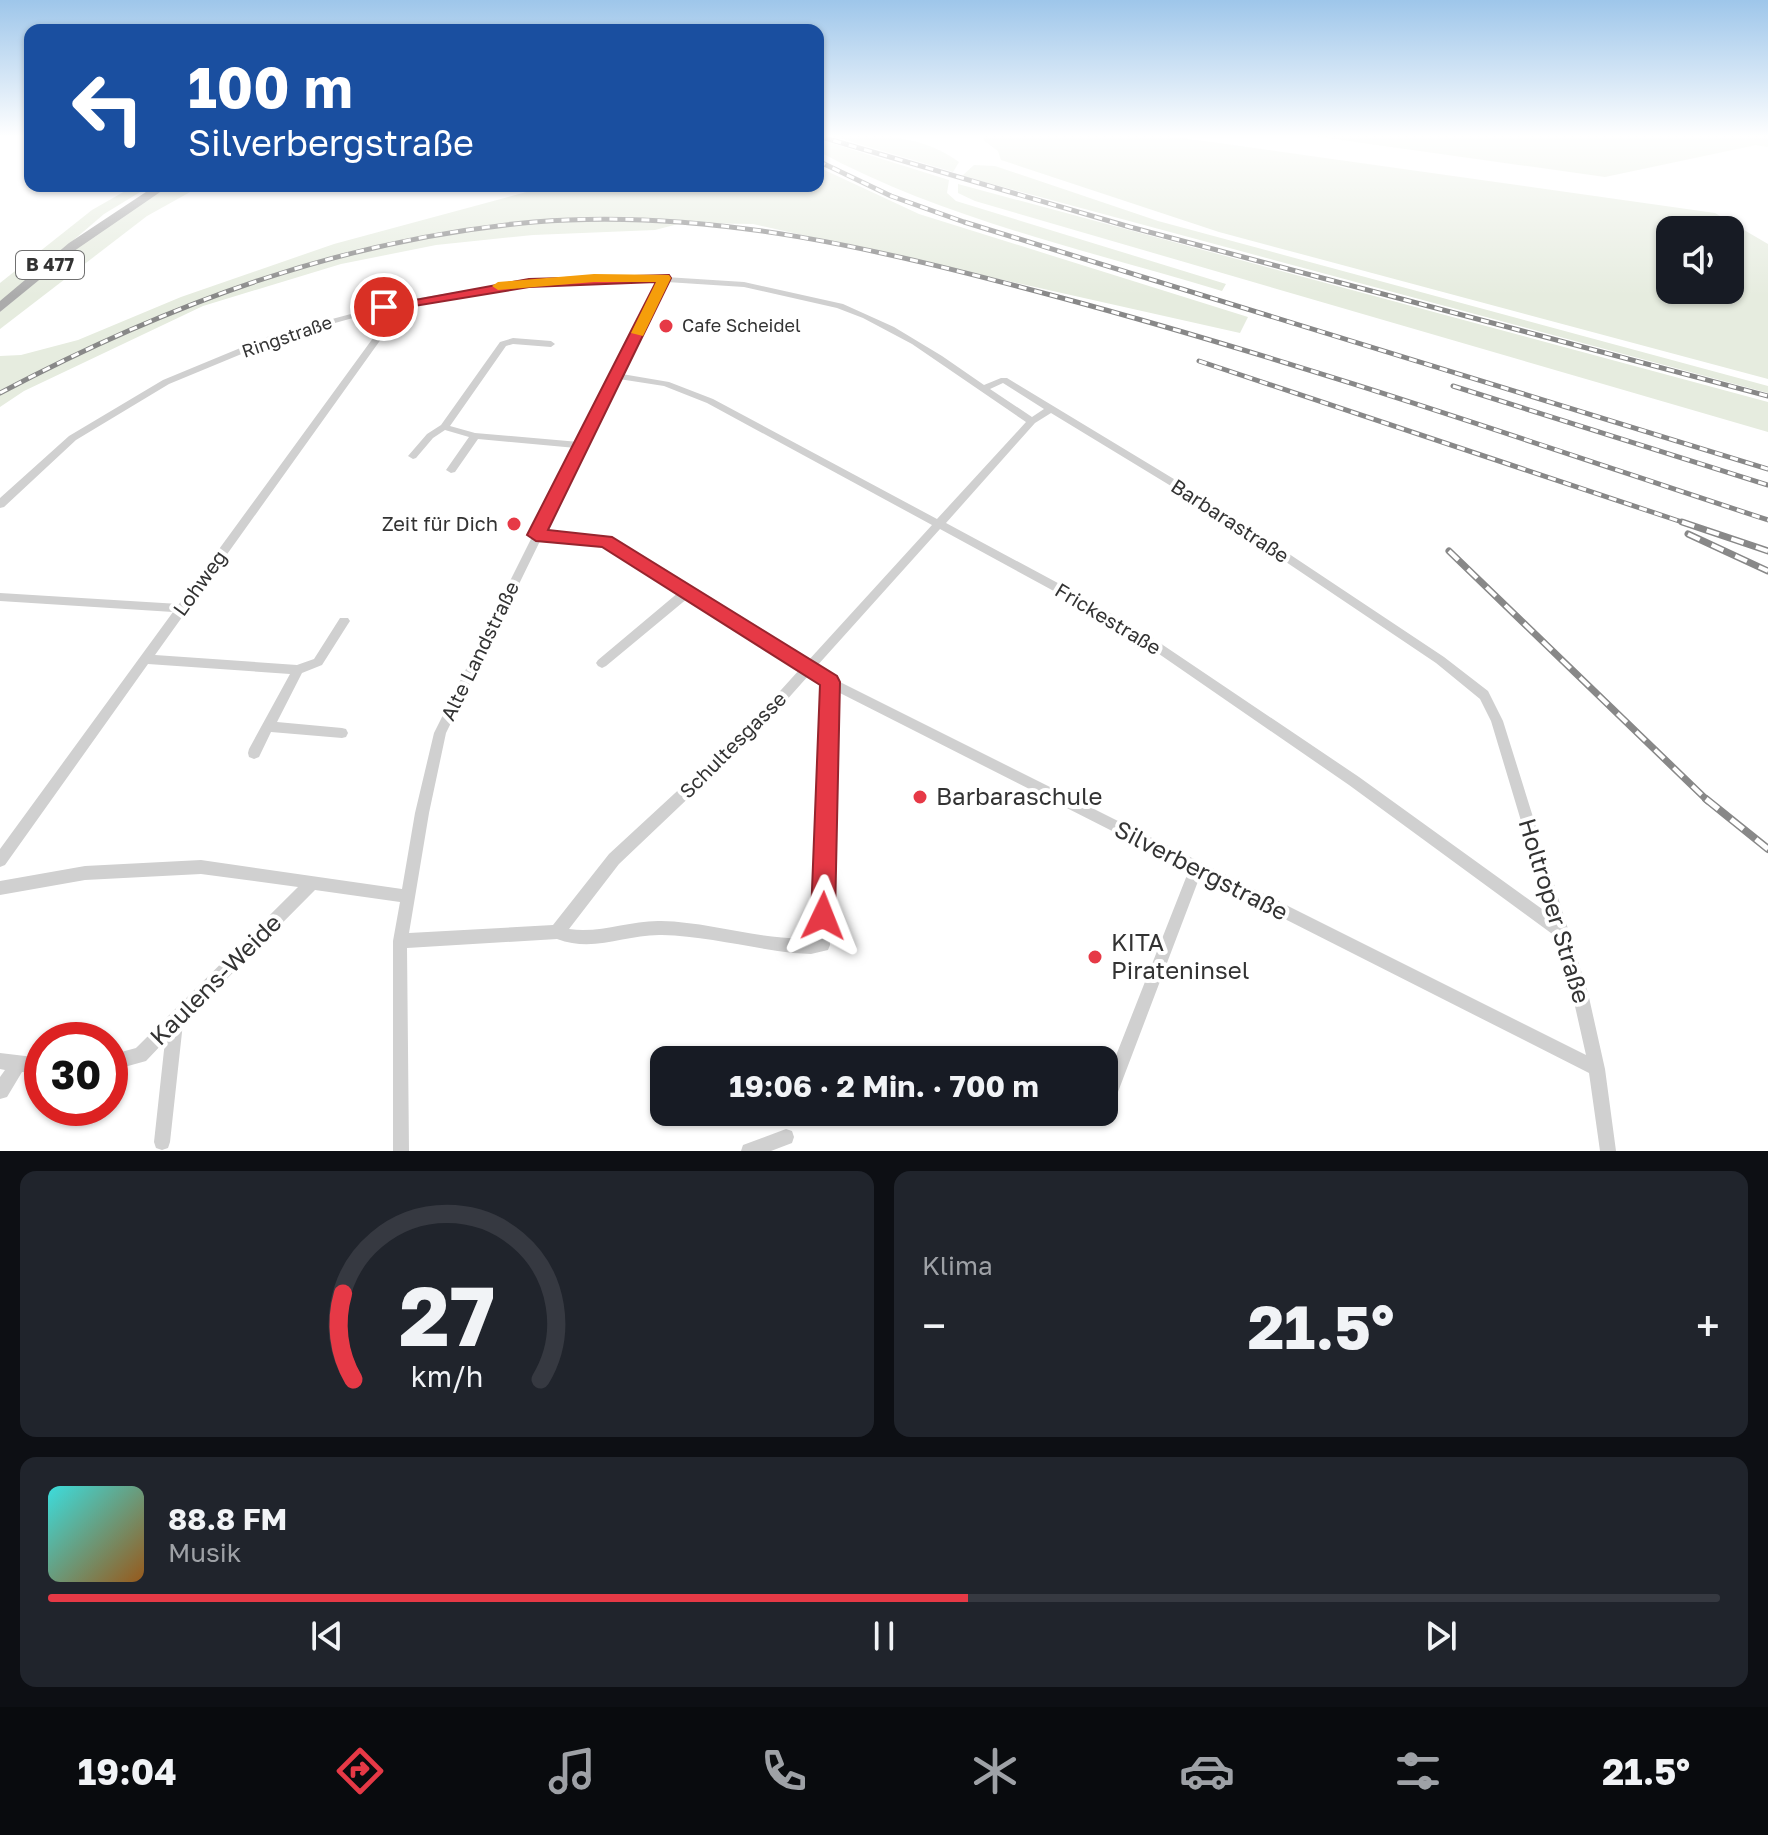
<!DOCTYPE html>
<html lang="de">
<head>
<meta charset="utf-8">
<style>
  :root { --surface:#171b24; --page:#20242c; --text:#f1f3f6; --muted:#9ea1a6; --line:#363941; --accent:#e63946 }
  body { margin:0; font-family:"Golos Text",sans-serif; background:var(--page); color:var(--text); height:100vh; display:flex; flex-direction:column; font-size:30px; white-space:nowrap }
  * { box-sizing:border-box; margin:0 }
  p { font-size:26px; color:var(--muted) }
  .icon { flex:none; width:44px; height:44px; fill:none; stroke:currentColor; stroke-width:2; stroke-linecap:round; stroke-linejoin:round }
  .map { position:relative; height:1151px; overflow:hidden }
  .sheet { display:flex; flex-direction:column; gap:20px; padding:20px; background:#0d0f14; flex:1 }
  .sheet>* { flex:none }
  .banner { position:absolute; left:24px; top:24px; width:800px; height:168px; border-radius:16px; box-shadow:0 2px 6px #0004; background:#1a4fa0; color:#fff; overflow:hidden }
  .controls { position:absolute; left:1656px; top:216px; display:grid; gap:16px }
  .controls a { display:grid; place-items:center; width:88px; height:88px; border-radius:16px; background:var(--surface); box-shadow:0 2px 6px #0004; font-size:40px }
  .speed { position:absolute; left:24px; top:1022px; display:flex; gap:16px; font-size:40px; font-weight:700; text-align:center }
  .speed>* { display:grid; place-content:center; width:104px; height:104px; border-radius:50%; background:var(--surface); box-shadow:0 2px 6px #0004; line-height:1 }
  .speed .limit { border:12px solid #d22; background:#fff; color:#111 }
  .pin { position:absolute; display:grid; place-items:center; width:68px; height:68px; color:#fff; margin:-34px; border:4px solid #fff; border-radius:50%; box-shadow:0 2px 8px #0007 }
  .me { position:absolute; width:88px; margin:-44px; rotate:2deg; stroke-linejoin:round; filter:drop-shadow(0 0 6px #0008) }
  .turn { display:flex; align-items:center; gap:28px; height:168px; padding:0 32px; font-size:36px }
  .turn .icon { width:104px; height:104px; stroke-width:2.5 }
  .turn b { display:block; font-size:56px; line-height:68px }
  .big { font-size:60px; font-weight:700; line-height:1.1 }
  .sheet .card { flex:1; display:flex; flex-direction:column; justify-content:center; gap:12px; min-width:0; padding:0 28px; border-radius:16px; background:var(--page) }
  .sheet .dial { align-items:center; gap:0 }
  .dial svg { height:208px; overflow:visible; fill:none; stroke:var(--line); stroke-width:7; stroke-linecap:round; text-anchor:middle }
  .dial text { fill:var(--text); stroke:none }
  .song { display:flex; align-items:center; gap:24px }
  .cover { width:96px; height:96px; border-radius:12px; background:linear-gradient(135deg,hsl(180 70% 55%),hsl(30 70% 35%)) }
  .played { height:8px; border-radius:4px; background:linear-gradient(90deg,var(--accent) 55%,var(--line) 55%) }
  .keys { display:flex; justify-content:space-around; direction:ltr }
  .heat { display:flex; justify-content:space-between; align-items:center; font-size:44px; direction:ltr }
  .sheet .tiles { flex:1; display:grid; gap:20px; grid-template-columns:1fr 1fr }
  .card:last-child { grid-column:span 2 }
  .trip { position:absolute; left:650px; top:1046px; width:468px; height:80px; border-radius:16px; background:var(--surface); box-shadow:0 2px 6px #0004; font-weight:700; line-height:80px; text-align:center }
  .tabs { display:flex; height:128px; justify-content:space-around; align-items:center; background:#090b0e; color:var(--muted) }
  .tabs .icon { width:56px; height:56px }
  .tabs .selected { color:var(--accent) }
  .tabs b { font-size:36px; color:var(--text) }
  .map>svg:first-child { display:block }
  .green { fill:#e6ecdf; fill-rule:evenodd }
  .lines { fill:none; stroke-linecap:round; stroke-linejoin:round }
  .street { fill:#d0d0d0; fill-rule:evenodd }
  .primary { fill:#ababab; fill-rule:evenodd }
  .rail-far2-casing { stroke:#888; stroke-width:5 }
  .rail-far1-casing { stroke:#888; stroke-width:7 }
  .rail-casing { stroke:#888; stroke-width:8 }
  .rail-far2 { stroke:#fff; stroke-width:3; stroke-dasharray:8; stroke-linecap:butt }
  .rail-far1 { stroke:#fff; stroke-width:4; stroke-dasharray:13; stroke-linecap:butt }
  .rail { stroke:#fff; stroke-width:5; stroke-dasharray:16; stroke-linecap:butt }
  .route { fill:#e63946; stroke:#96252e; stroke-width:2 }
  .slow { fill:#f59e0b }
  .poi-dot { fill:#e63946; stroke:#fff; stroke-width:3 }
  .labels { text-anchor:middle; stroke-width:8; stroke-linejoin:round; paint-order:stroke }
  .shield { fill:#fff; stroke:#707070; stroke-width:2 }
  .shield-label { font-size:18px; font-weight:bold; fill:#333 }
  .far-poi-label { font-size:18px; fill:#333; stroke:#fff; text-anchor:start }
  .far-street-label { font-size:18px; fill:#333; stroke:#fff }
  .street-label { font-size:20px; fill:#333; stroke:#fff }
  .poi-label { font-size:20px; fill:#333; stroke:#fff; text-anchor:end }
  .near-poi-label { font-size:24px; fill:#333; stroke:#fff; text-anchor:start }
  .near-street-label { font-size:24px; fill:#333; stroke:#fff }
</style>
</head>
<body>
<div class="map">
<svg width="1768" height="1151" viewBox="0 0 1768 1151">
  <rect width="100%" height="100%" fill="#fff"/>
  <g class="green">
    <path d="M829 135C876 135 919 133 959 162L953 172Z"/>
    <path d="M986 135H1162L1715 213 1768 244V379L1219 232 1001 160 998 151 983 140ZM1670 230H1730V290H1670Z"/>
    <path d="M1306 135H1768V147L1756 145 1605 177Z"/>
    <path d="M818 139 949 180 947 193 956 201 1226 284 1222 291C1087 250 943 219 818 151Z"/>
    <path d="M974 165 995 166 1158 221 1768 386V393L962 176Z"/>
    <path d="M818 167 919 214 1248 317 1240 333 753 224 682 223 655 230 533 235 436 245 341 264 203 306 24 391 0 407V356L21 355 78 340 181 297 334 244 545 187 542 186H818Z"/>
    <path d="M958 184 1768 402V432L975 201 958 193Z"/>
    <path d="M134 186H150L104 214 0 303V283L92 210Z"/>
    <path d="M170 186H201L147 216 0 329V312L115 216Z"/>
  </g>
  <g class="lines">
    <g class="street">
      <path d="M634 275 744 282 843 304 894 327 942 356 984 385 1001 378H1007L1202 496 1444 657 1488 691 1503 721 1588 993 1605 1069 1616 1151H1600L1589 1073 1200 876 1110 1113 1104 1115 1098 1113 1104 1112V1086L1189 870 836 691 830 945 828 950 811 954 793 953C751 948 705 936 662 935 625 934 595 953 557 939L407 948 409 1151H393V941L400 902 315 890 183 1023 170 1142 168 1148 162 1150 156 1148 154 1142 165 1041 146 1061 110 1071V1055L136 1048 298 887 201 874 85 880 0 895V881L85 866 201 860 402 889 415 813 434 733 532 537 531 535 534 532 576 448 478 439 455 472 451 473 446 470 469 437 445 430 433 438 416 458 413 459 408 456 427 434 441 425 500 342 513 338 551 341 555 344 551 347 513 344 506 346 450 426 475 433 579 442 659 281C572 276 485 292 400 306L399 314 155 655 297 665 314 659 340 618H348L350 621 348 624 322 665 302 673 277 722 342 728 346 729 348 733 346 737 342 738 271 732 259 757 254 759 249 757 248 753 249 749 290 674 148 664 5 865 0 867V849L173 612 0 601V593L179 604 392 312V307L278 339 169 384 76 440 4 507 0 508V498L69 436 163 380 272 335 396 302 515 282ZM667 282 744 287 837 308 863 318 912 344 1026 422 937 519 713 399 669 382 622 374ZM619 379 664 386 707 403 932 525 807 662 610 538 545 532ZM1003 383 1044 409 1032 417 990 389ZM1051 413 1194 500 1436 663 1480 699 1491 721 1549 914 1359 777 1154 639 1082 596 946 523 1035 423ZM940 529 1074 602 1146 645 1349 785 1555 936 1572 993 1586 1055 834 679 816 667ZM541 539 604 545 679 592 598 660 596 663 598 666 602 668 606 666 688 598 800 669 752 722 609 854 553 925 409 933 429 813 446 733ZM809 675 824 684 816 938C764 942 713 922 661 921 630 920 600 934 569 929L619 864 760 730Z"/>
      <path d="M0 1053 42 1058V1074L22 1072 7 1097 0 1099V1077L5 1070 0 1069Z"/>
      <path d="M786 1129 792 1131 794 1137 792 1143 771 1151H741L743 1145Z"/>
    </g>
    <path class="primary" d="M155 186H169L77 249 0 312V301L69 243Z"/>
    <g class="rail-far2-casing">
      <g id="rail-far2">
        <path d="M818 136 1130 227 1768 396"/>
        <path d="M818 161 891 196 964 222 1768 469"/>
        <path d="M1199 361 1688 524"/>
        <path d="M1453 386 1768 485"/>
        <path d="M0 393C168 304 343 239 534 222 714 207 889 252 1062 298 1300 362 1534 443 1768 520"/>
      </g>
    </g>
    <g class="rail-far1-casing">
      <g id="rail-far1">
        <path d="M1682 522 1768 551"/>
        <path d="M1688 534 1768 571"/>
        <path d="M1449 551 1708 801"/>
      </g>
    </g>
    <g class="rail-casing">
      <path id="rail" d="M1706 799 1768 849"/>
    </g>
    <use href="#rail-far2" class="rail-far2"/>
    <use href="#rail-far1" class="rail-far1"/>
    <use href="#rail" class="rail"/>
  </g>
  <linearGradient id="sky" x2="0" y2="1"><stop stop-color="#9ec6ea"/><stop offset="0.46" stop-color="#fff"/><stop offset="1" stop-color="#fff" stop-opacity="0"/></linearGradient>
  <rect width="1768" height="296" fill="url(#sky)"/>
  <path class="route" d="M669 275 671 278 548 530 612 537 837 676 840 682 835 916 832 924 823 928 815 924 811 916 820 685 602 547 536 541 527 535 656 282 529 287 384 311 377 307 529 279Z"/>
  <path class="slow" d="M594 274 669 275 671 278 643 336 631 333 656 282H594L498 290 492 286 498 282Z"/>
  <g class="poi-dot">
    <circle cx="666" cy="326" r="8"/>
    <circle cx="514" cy="524" r="8"/>
    <circle cx="920" cy="797" r="8"/>
    <circle cx="1095" cy="957" r="8"/>
  </g>
  <g class="labels">
    <rect class="shield" x="16" y="251" width="68" height="28" rx="6"/>
    <g class="shield-label">
      <text x="50" y="271">B 477</text>
    </g>
    <g class="far-poi-label">
      <text x="682" y="332">Cafe Scheidel</text>
    </g>
    <g class="far-street-label">
      <text transform="translate(287 337) rotate(-19)" y="6">Ringstraße</text>
    </g>
    <g class="street-label">
      <text transform="translate(1230 521) rotate(33)" y="7">Barbarastraße</text>
      <text transform="translate(200 583) rotate(-54)" y="7">Lohweg</text>
      <text transform="translate(1108 619) rotate(31)" y="7">Frickestraße</text>
      <text transform="translate(480 651) rotate(-64)" y="7">Alte Landstraße</text>
      <text transform="translate(733 745) rotate(-45)" y="7">Schultesgasse</text>
    </g>
    <g class="poi-label">
      <text x="498" y="531">Zeit für Dich</text>
    </g>
    <g class="near-poi-label">
      <text x="936" y="805">Barbaraschule</text>
      <text x="1111" y="951">KITA<tspan x="1111" dy="28">Pirateninsel</tspan></text>
    </g>
    <g class="near-street-label">
      <text transform="translate(1201 871) rotate(27)" y="8">Silverbergstraße</text>
      <text transform="translate(1554 911) rotate(73)" y="8">Holtroper Straße</text>
      <text transform="translate(216 980) rotate(-45)" y="8">Kaulens-Weide</text>
    </g>
  </g>
</svg>
<div class="controls">
<a><svg class="icon" aria-label="sound" viewBox="0 0 24 24"><path d="M4 9h4l5-4v14l-5-4H4zM17 9q2 3 0 6"/></svg></a>
</div>
<div class="speed"><div class="limit">30</div></div>
<div class="pin" style="left:384px;top:307px;background:#d93025"><svg class="icon" aria-label="arrive" viewBox="0 0 24 24"><path d="M6 21V4h12l-3 4 3 4H6"/></svg></div>
<svg class="me" style="left:823px;top:916px" viewBox="-20 -20 40 40"><path d="M0-17L14 15 0 8-14 15z" fill="#e63946" stroke="#fff" stroke-width="4"/></svg>
<div class="trip">19:06 · 2 Min. · 700 m</div>
<div class="banner">
<div class="turn"><svg class="icon" aria-label="left" viewBox="0 0 24 24"><path d="M17 20v-9H6M10 6l-5 5 5 5"/></svg><div><b>100 m</b>Silverbergstraße</div></div>
</div>
</div>
<section class="sheet">
<div class="tiles">
<div class="card dial"><svg viewBox="0 0 100 80">
<path d="M14 69A42 42 0 1 1 86 69"/>
<path d="M14 69A42 42 0 0 1 10 36" stroke="#e63946"/>
<text x="50" y="56" font-size="32" font-weight="700">27</text>
<text x="50" y="72" font-size="11">km/h</text>
</svg></div>
<div class="card"><p>Klima</p>
<div class="heat"><a>−</a><b class="big">21.5°</b><a>+</a></div>
</div>
<div class="card">
<div class="song"><i class="cover"></i><div><b>88.8 FM</b><p>Musik</p></div></div>
<div class="played"></div>
<div class="keys"><svg class="icon" aria-label="previous" viewBox="0 0 24 24"><path d="M18 5L8 12l10 7zM5 5v14"/></svg><svg class="icon" aria-label="pause" viewBox="0 0 24 24"><path d="M8 5v14M16 5v14"/></svg><svg class="icon" aria-label="next" viewBox="0 0 24 24"><path d="M6 5l10 7-10 7zM19 5v14"/></svg></div>
</div>
</div>
</section>
<nav class="tabs">
<b>19:04</b>
<svg class="icon selected" aria-label="directions" viewBox="0 0 24 24"><path d="M12 3l9 9-9 9-9-9zM9 14v-3h6M13 9l2 2-2 2"/></svg>
<svg class="icon" aria-label="music" viewBox="0 0 24 24"><path d="M9 18V5l10-2v13"/><circle cx="6" cy="18" r="3"/><circle cx="16" cy="16" r="3"/></svg>
<svg class="icon" aria-label="phone" viewBox="0 0 24 24"><path d="M5 4h4l2 5-3 2q2 4 5 5l2-3 5 2v4C11 20 4 13 5 4z"/></svg>
<svg class="icon" aria-label="climate" viewBox="0 0 24 24"><path d="M12 3v18M4 7l16 10M4 17L20 7"/></svg>
<svg class="icon" aria-label="car" viewBox="0 0 24 24"><path d="M5 17H2v-5l4-1 3-4h7l3 4 3 1v5h-3M9 17h6M6 11h13"/><circle cx="7" cy="17" r="2"/><circle cx="17" cy="17" r="2"/></svg>
<svg class="icon" aria-label="filters" viewBox="0 0 24 24"><path d="M4 7h16M4 17h16"/><circle cx="9" cy="7" r="2"/><circle cx="15" cy="17" r="2"/></svg>
<b>21.5°</b>
</nav>
</body>
</html>
